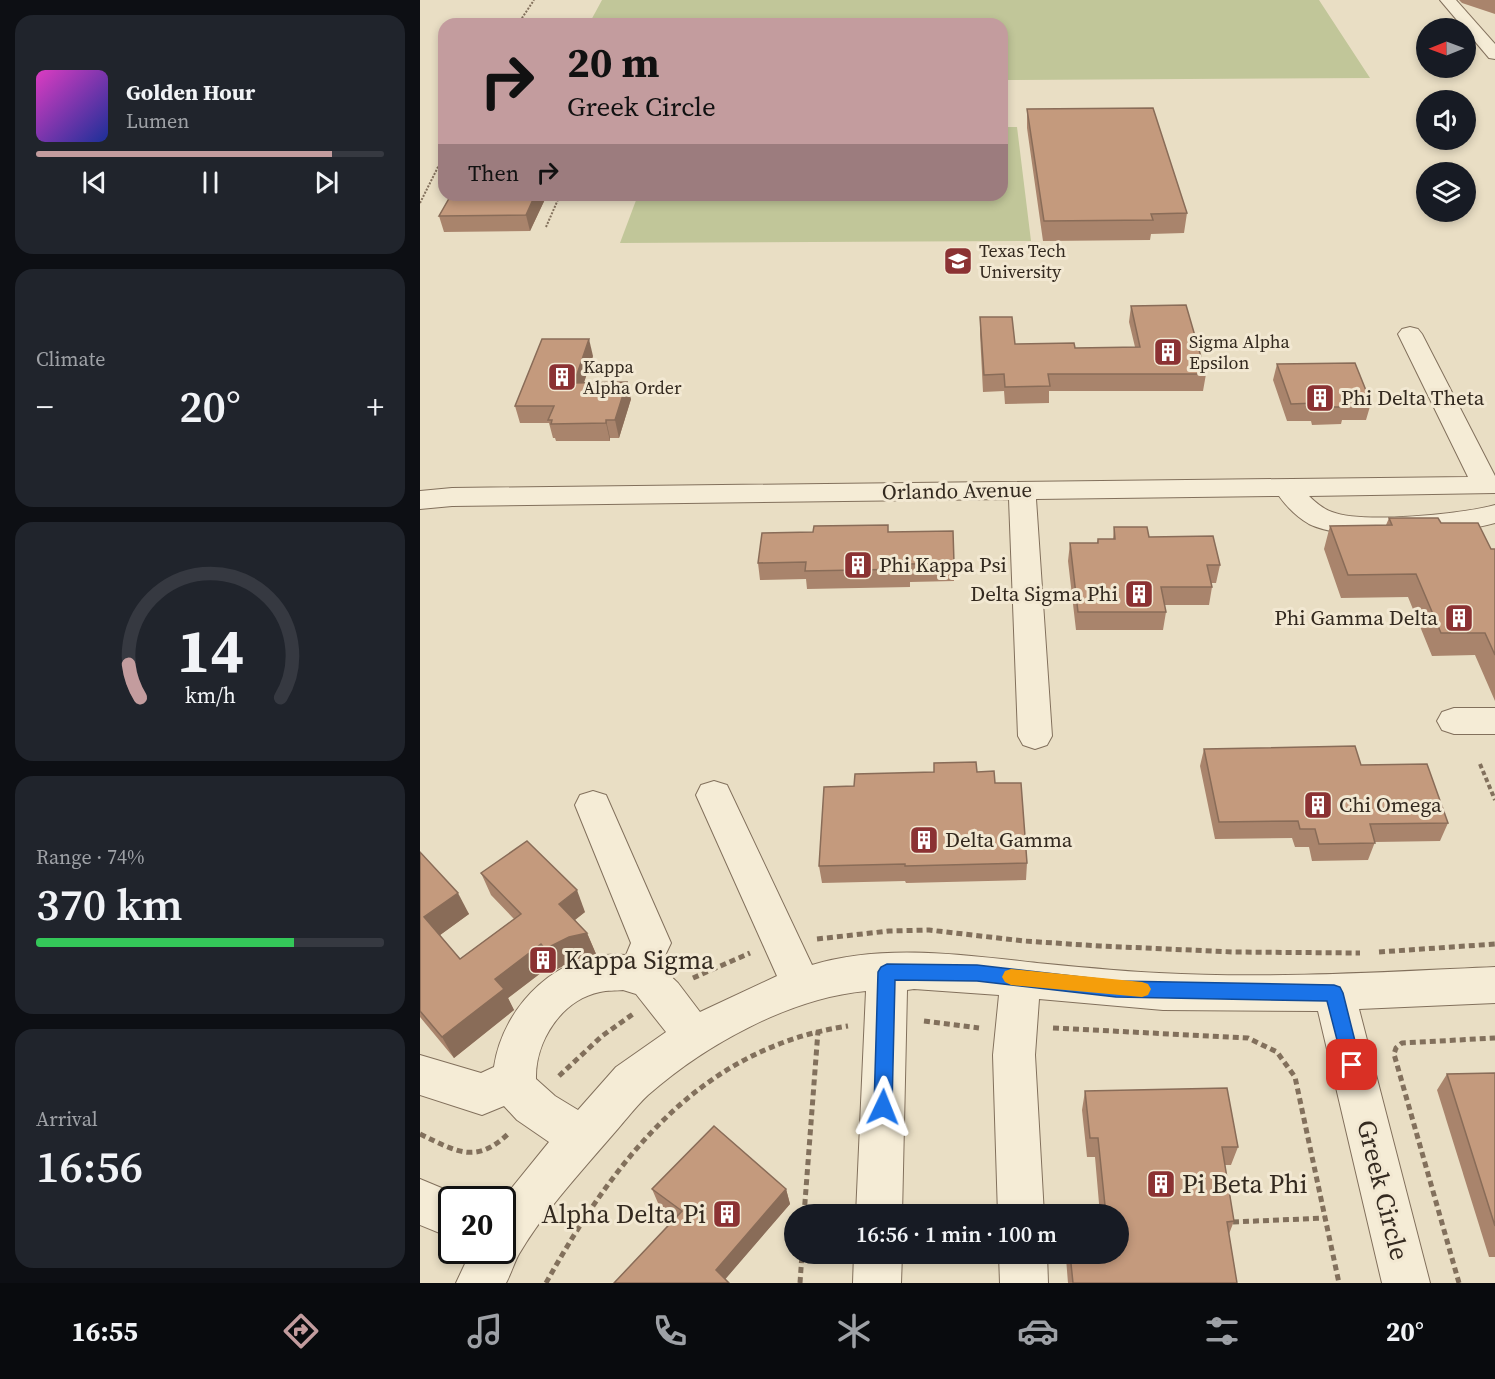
<!DOCTYPE html>
<html lang="en">
<head>
<meta charset="utf-8">
<style>
  :root { --surface:#171b24; --page:#20242c; --text:#f1f3f6; --muted:#9ea1a6; --line:#363941; --accent:#c39c9e }
  body { margin:0; font-family:"Source Serif 4",serif; background:var(--page); color:var(--text); height:100vh; display:flex; flex-direction:column; font-size:22px; white-space:nowrap }
  * { box-sizing:border-box; margin:0 }
  p { font-size:20px; color:var(--muted) }
  .icon { flex:none; width:33px; height:33px; fill:none; stroke:currentColor; stroke-width:2; stroke-linecap:round; stroke-linejoin:round }
  .map { position:relative; flex:1; overflow:hidden }
  .details { display:flex; flex-direction:column; gap:15px; padding:15px; background:#0d0f14; width:420px }
  .details>* { flex:none }
  .hud { position:absolute; left:18px; top:18px; width:570px; height:183px; border-radius:18px; box-shadow:0 3px 9px #0003; background:#c39c9e; color:#111; overflow:hidden }
  .needle { width:39px; rotate:269deg }
  .buttons { position:absolute; left:996px; top:18px; display:grid; gap:12px }
  .buttons a { display:grid; place-items:center; width:60px; height:60px; border-radius:50%; background:var(--surface); box-shadow:0 3px 9px #0003; font-size:30px }
  .speed { position:absolute; left:18px; top:1186px; display:flex; gap:12px; font-size:30px; font-weight:700; text-align:center }
  .speed>* { display:grid; place-content:center; width:78px; height:78px; border-radius:50%; background:var(--surface); box-shadow:0 3px 9px #0003; line-height:1 }
  .speed .limit { border:3px solid #111; border-radius:9px; background:#fff; color:#111 }
  .pin { position:absolute; display:grid; place-items:center; width:51px; height:51px; color:#fff; margin:-26px; border-radius:12px; box-shadow:0 3px 9px #0006 }
  .me { position:absolute; width:66px; margin:-33px; rotate:2deg; stroke-linejoin:round; filter:drop-shadow(0 0 4px #0008) }
  .turn { display:flex; align-items:center; gap:21px; height:126px; padding:0 30px; font-size:27px }
  .turn .icon { width:78px; height:78px; stroke-width:2.5 }
  .turn b { display:block; font-size:42px; line-height:51px }
  .then { display:flex; align-items:center; height:57px; padding:0 30px; background:#0003; gap:12px; font-size:22px }
  .big { font-size:45px; font-weight:600; line-height:1.1 }
  .details .card { flex:1; display:flex; flex-direction:column; justify-content:center; gap:9px; min-width:0; padding:0 21px; border-radius:18px; background:var(--page) }
  .details .dial { align-items:center; gap:0 }
  .dial svg { height:156px; overflow:visible; fill:none; stroke:var(--line); stroke-width:7; stroke-linecap:round; text-anchor:middle }
  .dial text { fill:var(--text); stroke:none }
  .song { display:flex; align-items:center; gap:18px }
  .cover { width:72px; height:72px; border-radius:9px; background:linear-gradient(135deg,hsl(310 70% 55%),hsl(230 70% 35%)) }
  .played { height:6px; border-radius:3px; background:linear-gradient(90deg,var(--accent) 85%,var(--line) 85%) }
  .keys { display:flex; justify-content:space-around; direction:ltr }
  .heat { display:flex; justify-content:space-between; align-items:center; font-size:33px; direction:ltr }
  .charge { height:9px; border-radius:4px; background:linear-gradient(90deg,#34c759 74%,var(--line) 0) }
  .trip { position:absolute; left:364px; top:1204px; width:345px; height:60px; border-radius:30px; background:var(--surface); box-shadow:0 3px 9px #0003; font-weight:600; line-height:60px; text-align:center }
  .tabs { display:flex; height:96px; justify-content:space-around; align-items:center; background:#090b0e; color:var(--muted) }
  .tabs .icon { width:42px; height:42px }
  .tabs .on { color:var(--accent) }
  .tabs b { font-size:27px; color:var(--text) }
  main { display:flex; flex:1; min-height:0 }
  .map>svg:first-child { display:block }
  .green { fill:#c1c699 }
  .lines { fill:none; stroke-linecap:round; stroke-linejoin:round }
  .minor-casing { stroke:#82705c; stroke-width:2 }
  .path-far2 { stroke:#82705c; stroke-width:2; stroke-dasharray:2 1.5; stroke-linecap:butt }
  .path-far1 { stroke:#82705c; stroke-width:4; stroke-dasharray:4.5 3; stroke-linecap:butt }
  .path { stroke:#82705c; stroke-width:5; stroke-dasharray:6 4; stroke-linecap:butt }
  .minor { fill:#f5ecd6; fill-rule:evenodd }
  .wall { fill:#a9846c }
  .shaded-wall { fill:#896c58 }
  .building { fill:#c49a7d; stroke:#896c58; stroke-width:1.5 }
  .route { fill:#1a73e8; stroke:#114b97; stroke-width:1.5 }
  .slow { fill:#f59e0b }
  .labels { text-anchor:middle; stroke-width:6; stroke-linejoin:round; paint-order:stroke }
  .far-poi-label { font-size:18px; fill:#33291f; stroke:#f2e8d2; text-anchor:start }
  .poi-label { font-size:21px; fill:#33291f; stroke:#f2e8d2; text-anchor:start }
  .street-label { font-size:21px; fill:#33291f; stroke:#f2e8d2 }
  .near-poi-label { font-size:26px; fill:#33291f; stroke:#f2e8d2; text-anchor:start }
  .near-street-label { font-size:26px; fill:#33291f; stroke:#f2e8d2 }
</style>
</head>
<body>
<main>
<section class="details">
<div class="card">
<div class="song"><i class="cover"></i><div><b>Golden Hour</b><p>Lumen</p></div></div>
<div class="played"></div>
<div class="keys"><svg class="icon" aria-label="previous" viewBox="0 0 24 24"><path d="M18 5L8 12l10 7zM5 5v14"/></svg><svg class="icon" aria-label="pause" viewBox="0 0 24 24"><path d="M8 5v14M16 5v14"/></svg><svg class="icon" aria-label="next" viewBox="0 0 24 24"><path d="M6 5l10 7-10 7zM19 5v14"/></svg></div>
</div>
<div class="card"><p>Climate</p>
<div class="heat"><a>−</a><b class="big">20°</b><a>+</a></div>
</div>
<div class="card dial"><svg viewBox="0 0 100 80">
<path d="M14 69A42 42 0 1 1 86 69"/>
<path d="M14 69A42 42 0 0 1 8 52" stroke="#c39c9e"/>
<text x="50" y="56" font-size="32" font-weight="700">14</text>
<text x="50" y="72" font-size="11">km/h</text>
</svg></div>
<div class="card"><p>Range · 74%</p><b class="big">370 km</b><div class="charge"></div></div>
<div class="card"><p>Arrival</p><b class="big">16:56</b></div>
</section>
<div class="map">
<svg width="1075" height="1283" viewBox="0 0 1075 1283">
  <rect width="100%" height="100%" fill="#e9dec4"/>
  <g class="green">
    <path d="M182 0H899L950 78 582 80V24H169Z"/>
    <path d="M582 127H597L611 241 200 243 218 195H582Z"/>
  </g>
  <g class="lines">
    <g class="minor-casing">
      <g id="minor">
        <path d="M1020 0H1036L1075 44V59L1069 58Z"/>
        <path d="M990 327 998 329 1002 334 1075 476V493L889 496C895 502 903 509 912 512 942 524 1042 514 1075 505V523C1033 535 928 543 889 524 877 517 867 507 859 496L616 499 632 736 627 745 615 749 603 745 598 736 589 499 32 506 0 509V491L32 488 1048 477 978 334 982 329Z"/>
        <path d="M1034 708H1075V734H1034L1022 730 1017 721 1022 712Z"/>
        <path d="M294 781 307 785 392 965C463 943 545 955 617 963 658 967 698 971 739 973 851 979 963 972 1075 967V1003L939 1009 1010 1283H962L898 1011 743 1010 619 999 615 1055 624 1215H578L573 1055 579 995 494 989 487 990 482 1215H436L446 991C370 998 286 1044 228 1095 214 1108 202 1125 189 1139 158 1175 123 1213 99 1254 94 1263 91 1274 86 1283H36L51 1251H82V1200L129 1142 97 1120 84 1106 62 1115 0 1095V1055L61 1073 74 1067C83 1005 140 948 206 955L211 943 155 805 160 795 173 791 186 795 251 943 240 966 258 983 280 1012 357 976 276 795 281 785ZM203 990 216 994 246 1032 196 1067 158 1110 135 1096 116 1079C115 1042 141 1000 180 992 187 990 196 991 203 990Z"/>
        <path d="M0 1179 48 1199 32 1200V1238L0 1225Z"/>
        <path d="M434 1254H482L481 1283H433Z"/>
        <path d="M579 1254H627L628 1283H580Z"/>
      </g>
    </g>
    <g class="path-far2">
      <path d="M98 24 114 0"/>
      <path d="M0 203 24 155"/>
      <path d="M126 227 140 195"/>
    </g>
    <path class="path-far1" d="M1060 764 1075 800"/>
    <g class="path">
      <path d="M397 939 469 931 509 930 604 941 680 946 814 952 940 953"/>
      <path d="M959 952 1075 944"/>
      <path d="M273 978 330 953"/>
      <path d="M504 1021 559 1028"/>
      <path d="M633 1028 828 1038 857 1052 875 1077 919 1283"/>
      <path d="M139 1076 182 1036 213 1014"/>
      <path d="M0 1134C36 1151 55 1165 88 1134"/>
      <path d="M384 1215 398 1031"/>
      <path d="M813 1222 905 1218"/>
      <path d="M126 1283C194 1161 279 1048 428 1026"/>
      <path d="M380 1283 382 1254"/>
      <path d="M1039 1283 974 1054 976 1048 982 1043 1075 1038"/>
    </g>
    <use href="#minor" class="minor"/>
  </g>
  <g class="wall">
    <path d="M1039 0H1075V14L1042 3Z"/>
    <path d="M607 109 767 213 764 233 731 234 730 240 623 241 607 128Z"/>
    <path d="M31 195H127L110 231 24 232 19 216Z"/>
    <path d="M711 306 786 374 783 391H629V403L585 404 584 391 563 392 560 334V317L595 344 655 348 715 347 709 322Z"/>
    <path d="M173 356 164 382 211 399 199 438H190V441H136L135 438H133L129 423H100L95 406Z"/>
    <path d="M857 364 951 403 946 420H922L921 424 892 425 891 421H867L853 380Z"/>
    <path d="M969 518 1021 523 1071 549H1075V701L1055 655 1012 656 988 597 921 598 904 549 910 526 966 525Z"/>
    <path d="M694 527 729 537 800 565 796 583H791L792 587 789 605H744L746 612 743 630H656L648 561 650 543H677L678 539H693Z"/>
    <path d="M469 532 534 563V581L490 582V587L387 589 386 579 340 580 338 563Z"/>
    <path d="M784 749 941 765 1028 823 1020 841 955 842 948 860 892 861 889 847H875L872 838 795 839 780 766Z"/>
    <path d="M514 772H557L575 783 607 863 606 880 486 883 485 881 402 883 399 866 434 786Z"/>
    <path d="M0 852 49 914 20 935 40 959 94 919 71 895 61 873 165 912 155 920 167 933 176 954 158 959 135 970 130 966 88 998 94 1010 34 1058 0 1017Z"/>
    <path d="M1075 1073V1257H1069L1017 1090 1027 1074Z"/>
    <path d="M665 1091 818 1147 811 1165H805L814 1221 809 1234 817 1283H648L646 1258 647 1254H699V1215H680L675 1157H667L662 1110Z"/>
    <path d="M232 1189H366L370 1204 305 1279 194 1283 256 1217 238 1203Z"/>
  </g>
  <g class="shaded-wall">
    <path d="M115 195H127L110 231 106 215Z"/>
    <path d="M169 339 173 356 158 400 154 383Z"/>
    <path d="M207 382 211 399 199 438 195 420Z"/>
    <path d="M186 420 190 438V441L186 423Z"/>
    <path d="M157 890 165 912 147 926 139 904Z"/>
    <path d="M38 893 49 914 16 938 4 917Z"/>
    <path d="M167 933 176 954 158 959 135 970 125 949 149 937Z"/>
    <path d="M121 944 130 966 88 998 94 1010 34 1058 22 1037 75 979Z"/>
    <path d="M366 1189 370 1204 302 1283 296 1270Z"/>
  </g>
  <g class="building">
    <path d="M733 108 767 213 731 214 733 220 624 221 607 109Z"/>
    <path d="M31 195H115L106 215 19 216Z"/>
    <path d="M766 305 786 374H628L630 386 585 387 584 374 564 375 560 317H592L595 344 654 343 655 348 720 347 711 306Z"/>
    <path d="M122 339H169L154 383 207 382 195 420H186V423L131 424 132 420H128L134 406H95Z"/>
    <path d="M935 363 951 403H924L925 407H897L895 403 871 404 857 364Z"/>
    <path d="M969 518H1018L1021 523H1058L1071 549H1075V655L1065 633H1021L996 574 928 575 910 526 972 525Z"/>
    <path d="M468 525V532L533 531 534 563 490 564V569L385 571 386 562 338 563 342 533 393 532 394 526Z"/>
    <path d="M694 527H727L729 537 793 536 800 565H787L792 587H741L746 612H658L650 543H678V539H695Z"/>
    <path d="M935 746 941 765 1007 764 1028 823 950 824 955 843 899 844 895 829H880L878 821 799 822 784 749Z"/>
    <path d="M556 762 557 772 574 771 575 783H601L607 863 485 866V864L399 866 404 787 434 786 435 774 514 772V763Z"/>
    <path d="M107 841 157 890 139 904 167 933 149 937 125 949 121 944 75 979 84 989 22 1037 0 1011V852L38 893 4 917 40 959 101 914 61 873Z"/>
    <path d="M1075 1073V1226L1027 1074Z"/>
    <path d="M807 1088 818 1147H802L814 1221 807 1222 817 1283H653L650 1254H699V1215H686L678 1138H670L665 1091Z"/>
    <path d="M294 1126 366 1189 296 1270 309 1283H194L262 1211 232 1189Z"/>
  </g>
  <path class="route" d="M467 964 557 965 696 981 914 985 920 987 923 993 941 1065 938 1071 932 1074 925 1071 907 1001 696 997 557 981 475 980 472 1107 470 1113 463 1116 456 1113 454 1107 458 972 461 967Z"/>
  <path class="slow" d="M591 969 722 982 728 984 731 989 728 995 722 997 591 985 585 982 582 977 585 971Z"/>
  <defs>
    <g id="university-square" transform="scale(1.5)"><rect x="-9" y="-9" width="18" height="18" rx="4" fill="#8b3233" stroke="#f2e8d2"/><path d="M0-5L7-2L0 1L-7-2ZM-4 1L0 2.5L4 1V4Q0 6-4 4Z" fill="#fff"/></g>
    <g id="building-square" transform="scale(1.5)"><rect x="-9" y="-9" width="18" height="18" rx="4" fill="#8b3233" stroke="#f2e8d2"/><path d="M-4-6H4V6H1V3H-1V6H-4ZM-2.5-4.3h1.7v1.8h-1.7ZM.8-4.3h1.7v1.8H.8ZM-2.5-1h1.7V.8h-1.7ZM.8-1h1.7V.8H.8Z" fill="#fff"/></g>
  </defs>
  <g fill-rule="evenodd">
    <use href="#university-square" x="538" y="261"/>
    <use href="#building-square" x="748" y="352"/>
    <use href="#building-square" x="142" y="377"/>
    <use href="#building-square" x="900" y="398"/>
    <use href="#building-square" x="438" y="565"/>
    <use href="#building-square" x="719" y="594"/>
    <use href="#building-square" x="1039" y="618"/>
    <use href="#building-square" x="898" y="805"/>
    <use href="#building-square" x="504" y="840"/>
    <use href="#building-square" x="123" y="960"/>
    <use href="#building-square" x="741" y="1184"/>
    <use href="#building-square" x="307" y="1214"/>
  </g>
  <g class="labels">
    <g class="far-poi-label">
      <text x="559" y="257">Texas Tech<tspan x="559" dy="21">University</tspan></text>
      <text x="769" y="348">Sigma Alpha<tspan x="769" dy="21">Epsilon</tspan></text>
      <text x="163" y="373">Kappa<tspan x="163" dy="21">Alpha Order</tspan></text>
    </g>
    <g class="poi-label">
      <text x="921" y="405">Phi Delta Theta</text>
      <text x="459" y="572">Phi Kappa Psi</text>
      <text x="698" y="601" text-anchor="end">Delta Sigma Phi</text>
      <text x="1018" y="625" text-anchor="end">Phi Gamma Delta</text>
      <text x="919" y="812">Chi Omega</text>
      <text x="525" y="847">Delta Gamma</text>
    </g>
    <g class="street-label">
      <text transform="translate(537 491) rotate(-1)" y="7">Orlando Avenue</text>
    </g>
    <g class="near-poi-label">
      <text x="144" y="969">Kappa Sigma</text>
      <text x="762" y="1193">Pi Beta Phi</text>
      <text x="286" y="1223" text-anchor="end">Alpha Delta Pi</text>
    </g>
    <g class="near-street-label">
      <text transform="translate(963 1190) rotate(76)" y="9">Greek Circle</text>
    </g>
  </g>
</svg>
<div class="buttons">
<a><svg class="needle" viewBox="-14 -14 28 28"><path d="M0-13l5 13h-10z" fill="#e53935"/><path d="M0 13l5-13h-10z" fill="#9ea1a6"/></svg></a>
<a><svg class="icon" aria-label="sound" viewBox="0 0 24 24"><path d="M4 9h4l5-4v14l-5-4H4zM17 9q2 3 0 6"/></svg></a>
<a><svg class="icon" aria-label="layers" viewBox="0 0 24 24"><path d="M12 4l9 5-9 5-9-5zM3 14l9 5 9-5"/></svg></a>
</div>
<div class="speed"><div class="limit">20</div></div>
<div class="pin" style="left:932px;top:1065px;background:#d93025"><svg class="icon" aria-label="arrive" viewBox="0 0 24 24"><path d="M6 21V4h12l-3 4 3 4H6"/></svg></div>
<svg class="me" style="left:463px;top:1107px" viewBox="-20 -20 40 40"><path d="M0-17L14 15 0 8-14 15z" fill="#1a73e8" stroke="#fff" stroke-width="4"/></svg>
<div class="trip">16:56 · 1 min · 100 m</div>
<div class="hud">
<div class="turn"><svg class="icon" aria-label="right" viewBox="0 0 24 24"><path d="M7 20v-9h11M14 6l5 5-5 5"/></svg><div><b>20 m</b>Greek Circle</div></div>
<div class="then">Then<svg class="icon" aria-label="right" viewBox="0 0 24 24"><path d="M7 20v-9h11M14 6l5 5-5 5"/></svg></div>
</div>
</div>
</main>
<nav class="tabs">
<b>16:55</b>
<svg class="icon on" aria-label="directions" viewBox="0 0 24 24"><path d="M12 3l9 9-9 9-9-9zM9 14v-3h6M13 9l2 2-2 2"/></svg>
<svg class="icon" aria-label="music" viewBox="0 0 24 24"><path d="M9 18V5l10-2v13"/><circle cx="6" cy="18" r="3"/><circle cx="16" cy="16" r="3"/></svg>
<svg class="icon" aria-label="phone" viewBox="0 0 24 24"><path d="M5 4h4l2 5-3 2q2 4 5 5l2-3 5 2v4C11 20 4 13 5 4z"/></svg>
<svg class="icon" aria-label="climate" viewBox="0 0 24 24"><path d="M12 3v18M4 7l16 10M4 17L20 7"/></svg>
<svg class="icon" aria-label="car" viewBox="0 0 24 24"><path d="M5 17H2v-5l4-1 3-4h7l3 4 3 1v5h-3M9 17h6M6 11h13"/><circle cx="7" cy="17" r="2"/><circle cx="17" cy="17" r="2"/></svg>
<svg class="icon" aria-label="filters" viewBox="0 0 24 24"><path d="M4 7h16M4 17h16"/><circle cx="9" cy="7" r="2"/><circle cx="15" cy="17" r="2"/></svg>
<b>20°</b>
</nav>
</body>
</html>
